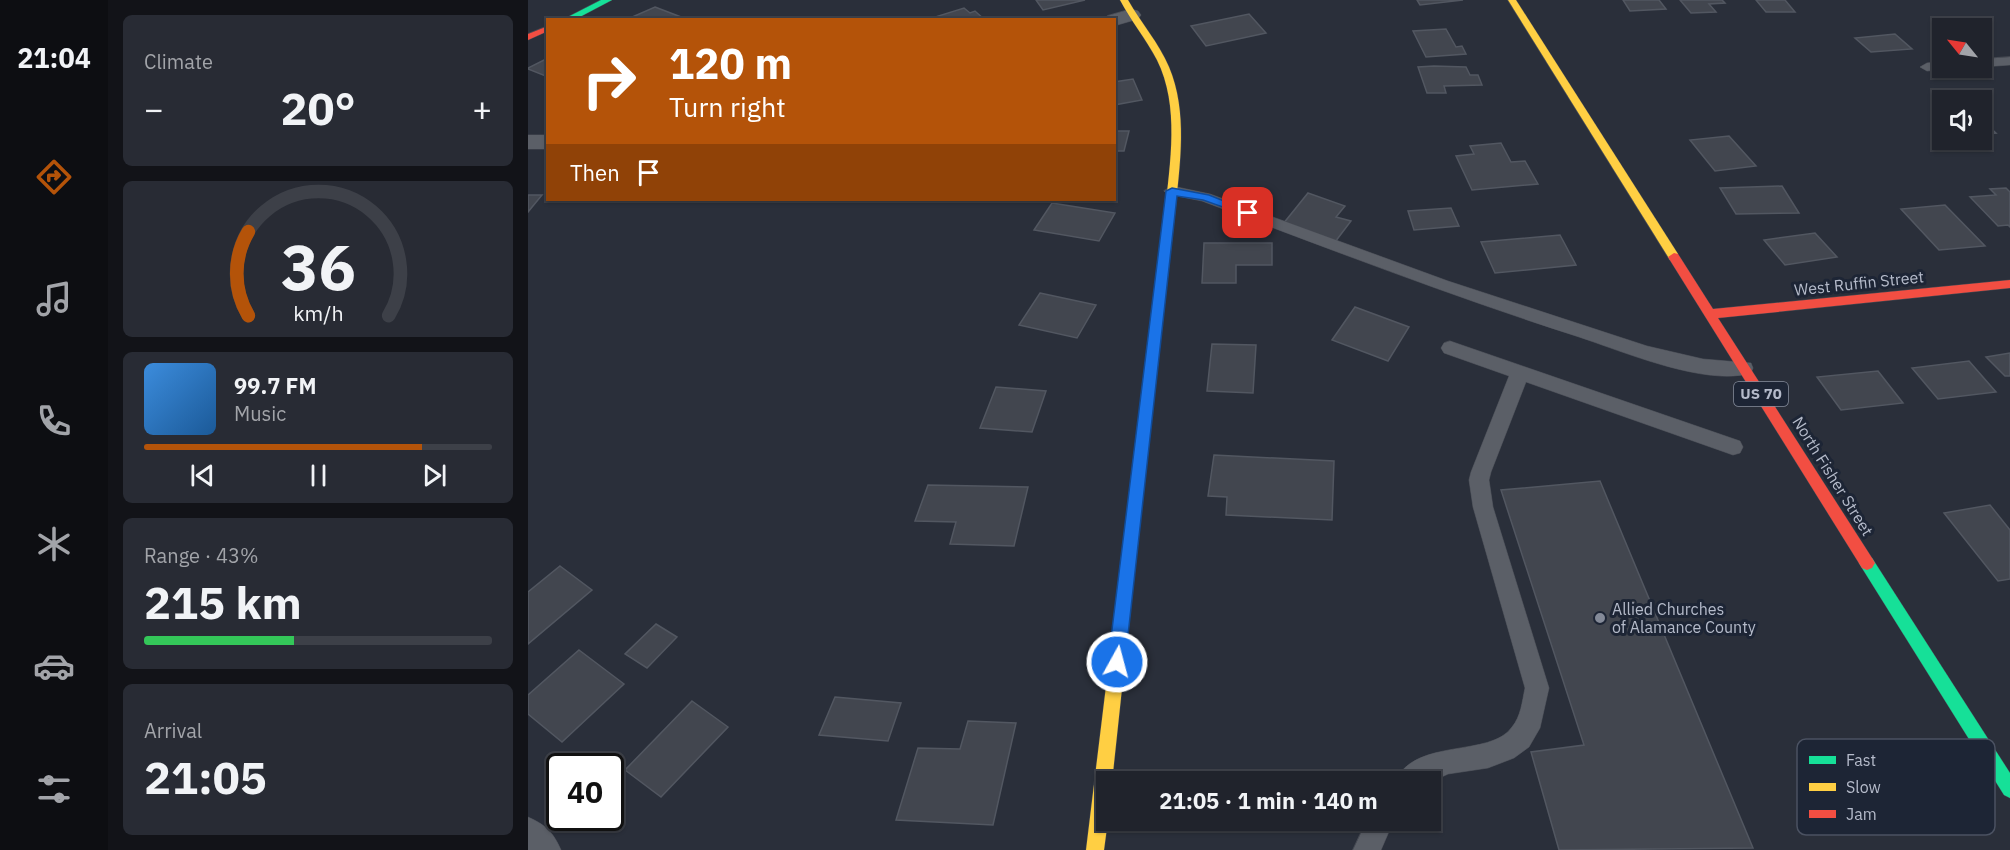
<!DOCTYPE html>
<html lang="en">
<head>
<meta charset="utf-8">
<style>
  :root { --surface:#20232c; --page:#282b34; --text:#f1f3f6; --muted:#a2a4a9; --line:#3d4048; --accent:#b45309 }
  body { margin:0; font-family:"IBM Plex Sans",sans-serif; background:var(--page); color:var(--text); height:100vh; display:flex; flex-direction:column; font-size:22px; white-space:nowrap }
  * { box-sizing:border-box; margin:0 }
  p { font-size:20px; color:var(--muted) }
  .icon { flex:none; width:33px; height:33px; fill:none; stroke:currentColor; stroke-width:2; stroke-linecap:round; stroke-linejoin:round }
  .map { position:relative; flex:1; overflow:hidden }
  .side { display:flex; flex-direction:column; gap:15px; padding:15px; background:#121318; width:420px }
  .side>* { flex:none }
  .hud { position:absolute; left:18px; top:18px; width:570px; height:183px; border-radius:0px; box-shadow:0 2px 4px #0004,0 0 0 2px var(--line); background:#b45309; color:#fff; overflow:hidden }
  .needle { width:39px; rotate:300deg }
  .tools { position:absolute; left:1404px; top:18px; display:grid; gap:12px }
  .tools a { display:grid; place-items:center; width:60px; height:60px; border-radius:0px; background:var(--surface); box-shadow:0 2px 4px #0004,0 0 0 2px var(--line); font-size:30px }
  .speed { position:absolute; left:18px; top:753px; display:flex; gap:12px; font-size:30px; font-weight:700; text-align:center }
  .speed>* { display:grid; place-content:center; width:78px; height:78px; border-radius:50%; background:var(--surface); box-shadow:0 2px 4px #0004,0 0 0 2px var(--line); line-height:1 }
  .speed .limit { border:3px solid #111; border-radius:9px; background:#fff; color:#111 }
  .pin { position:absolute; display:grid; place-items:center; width:51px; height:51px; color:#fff; margin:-26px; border-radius:12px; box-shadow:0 3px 9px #0006 }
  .me { position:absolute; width:66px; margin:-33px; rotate:7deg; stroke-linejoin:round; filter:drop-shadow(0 0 4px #0008) }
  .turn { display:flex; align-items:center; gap:21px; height:126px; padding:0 24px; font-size:27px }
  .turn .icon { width:78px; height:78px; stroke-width:2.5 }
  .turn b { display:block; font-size:42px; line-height:51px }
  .then { display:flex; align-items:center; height:57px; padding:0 24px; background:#0003; gap:12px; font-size:22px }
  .big { font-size:45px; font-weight:800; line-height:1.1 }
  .side .widget { flex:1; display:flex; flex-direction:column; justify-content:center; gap:9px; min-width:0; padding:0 21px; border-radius:9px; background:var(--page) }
  .side .dial { align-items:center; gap:0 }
  .dial svg { height:156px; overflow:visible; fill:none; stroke:var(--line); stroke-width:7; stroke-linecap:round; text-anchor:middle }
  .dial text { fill:var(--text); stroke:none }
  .song { display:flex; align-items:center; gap:18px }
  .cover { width:72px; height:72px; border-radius:9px; background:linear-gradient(135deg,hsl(210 70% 55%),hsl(210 70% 35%)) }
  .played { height:6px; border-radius:3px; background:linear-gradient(90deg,var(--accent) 80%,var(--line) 80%) }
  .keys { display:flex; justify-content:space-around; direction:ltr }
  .heat { display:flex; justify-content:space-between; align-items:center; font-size:33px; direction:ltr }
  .charge { height:9px; border-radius:4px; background:linear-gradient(90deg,#34c759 43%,var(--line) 0) }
  .trip { position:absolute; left:568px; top:771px; width:345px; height:60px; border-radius:0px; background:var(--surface); box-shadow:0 2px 4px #0004,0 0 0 2px var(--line); font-weight:800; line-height:60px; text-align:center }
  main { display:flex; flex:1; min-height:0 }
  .tabs { display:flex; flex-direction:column; width:108px; justify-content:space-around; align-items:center; background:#0d0e12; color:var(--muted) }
  .tabs .icon { width:42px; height:42px }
  .tabs .active { color:var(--accent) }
  .tabs b { font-size:27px; color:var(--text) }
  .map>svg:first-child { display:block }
  .building { fill:#42464f; stroke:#525761; stroke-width:1.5 }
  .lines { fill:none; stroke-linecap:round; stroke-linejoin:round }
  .lane-casing { stroke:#464a53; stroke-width:1 }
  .street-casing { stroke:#464a53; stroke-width:1 }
  .fast-casing { stroke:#464a53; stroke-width:1 }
  .slow-casing { stroke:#464a53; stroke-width:1 }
  .jam-casing { stroke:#464a53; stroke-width:1 }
  .lane { fill:#5b5f67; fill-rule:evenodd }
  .street { fill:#5b5f67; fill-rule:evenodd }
  .fast { fill:#16e098; fill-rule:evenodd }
  .slow { fill:#ffcf43; fill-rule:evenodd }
  .jam { fill:#f24e42; fill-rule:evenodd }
  .route { fill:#1a73e8; stroke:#114b97; stroke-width:1.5 }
  .poi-dot { fill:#848a98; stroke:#1d2535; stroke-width:2 }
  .labels { text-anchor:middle; stroke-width:6; stroke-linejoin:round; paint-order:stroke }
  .shield { fill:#1d2535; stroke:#878e9d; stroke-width:1.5 }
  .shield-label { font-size:15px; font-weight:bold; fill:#b5bbca }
  .street-label { font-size:16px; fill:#b5bbca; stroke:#1d2535 }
  .poi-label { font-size:16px; fill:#b5bbca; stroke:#1d2535; text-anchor:start }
  .key { fill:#1d2535; stroke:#4b5262; stroke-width:1.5 }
  .key-label { font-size:16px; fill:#b5bbca }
</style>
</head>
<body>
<main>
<nav class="tabs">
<b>21:04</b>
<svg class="icon active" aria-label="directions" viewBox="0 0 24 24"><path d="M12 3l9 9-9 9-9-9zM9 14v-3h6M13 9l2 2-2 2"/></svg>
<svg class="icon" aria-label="music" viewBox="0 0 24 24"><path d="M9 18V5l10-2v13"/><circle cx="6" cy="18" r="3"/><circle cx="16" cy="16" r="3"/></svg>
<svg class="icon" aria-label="phone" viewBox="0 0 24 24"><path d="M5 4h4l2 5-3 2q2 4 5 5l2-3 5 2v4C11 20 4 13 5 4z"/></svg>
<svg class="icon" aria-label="climate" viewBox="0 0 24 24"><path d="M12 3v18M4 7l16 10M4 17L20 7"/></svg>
<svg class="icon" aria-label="car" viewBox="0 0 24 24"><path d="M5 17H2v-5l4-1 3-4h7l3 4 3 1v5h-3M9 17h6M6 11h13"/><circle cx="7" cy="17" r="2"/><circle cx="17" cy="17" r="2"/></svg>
<svg class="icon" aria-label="filters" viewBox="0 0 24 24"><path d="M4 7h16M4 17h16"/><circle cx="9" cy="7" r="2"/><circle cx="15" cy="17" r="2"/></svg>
</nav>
<section class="side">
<div class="widget"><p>Climate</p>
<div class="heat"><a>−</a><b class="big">20°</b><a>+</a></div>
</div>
<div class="widget dial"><svg viewBox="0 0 100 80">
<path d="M14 69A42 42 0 1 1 86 69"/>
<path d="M14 69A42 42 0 0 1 14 26" stroke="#b45309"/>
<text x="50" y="56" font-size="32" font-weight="700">36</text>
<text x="50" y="72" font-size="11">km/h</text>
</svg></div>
<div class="widget">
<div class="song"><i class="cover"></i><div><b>99.7 FM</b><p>Music</p></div></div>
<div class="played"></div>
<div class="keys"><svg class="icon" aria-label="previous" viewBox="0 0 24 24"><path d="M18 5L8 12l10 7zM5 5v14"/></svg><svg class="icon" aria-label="pause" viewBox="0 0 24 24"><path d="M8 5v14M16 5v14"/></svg><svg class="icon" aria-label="next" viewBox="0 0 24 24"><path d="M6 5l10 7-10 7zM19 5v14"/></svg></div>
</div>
<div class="widget"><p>Range · 43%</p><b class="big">215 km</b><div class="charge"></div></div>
<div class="widget"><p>Arrival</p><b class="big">21:05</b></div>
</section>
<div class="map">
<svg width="1482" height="850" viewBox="0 0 1482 850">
  <rect width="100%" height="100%" fill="#2a2f3a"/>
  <g class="building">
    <path d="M508 0H557L515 10Z"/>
    <path d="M889 0H935L892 5Z"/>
    <path d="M1095 0H1131L1138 9 1102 11Z"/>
    <path d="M1152 0H1194L1197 3 1181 4 1188 12 1163 13Z"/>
    <path d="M1228 0H1257L1267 12H1238Z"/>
    <path d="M127 7 153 17 148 20 102 18Z"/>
    <path d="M436 8 442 13 447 11 457 20H410L407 17Z"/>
    <path d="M721 14 738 33 678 46 663 26Z"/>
    <path d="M918 29 928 47 934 46 938 54 898 57 885 31Z"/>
    <path d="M1367 34 1384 49 1343 52 1327 38Z"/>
    <path d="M20 58V77L0 69V68Z"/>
    <path d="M906 66 938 67 942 75H950L954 85 916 86 918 93H899L890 67Z"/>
    <path d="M605 79 614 100 586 105V82Z"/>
    <path d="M1454 120 1468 133 1454 134Z"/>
    <path d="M586 131H601L596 151H586Z"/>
    <path d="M1201 136 1228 166 1187 171 1162 140Z"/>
    <path d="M973 143 983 162 997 161 1010 184 944 190 928 156 946 154 942 146Z"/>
    <path d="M1254 186 1271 213 1208 214 1192 188Z"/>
    <path d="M1478 188 1482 192V227L1480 225 1470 226 1442 197 1468 195 1462 189Z"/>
    <path d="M780 193 817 206 808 217 823 221 807 242 755 224Z"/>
    <path d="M0 195H14L0 212Z"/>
    <path d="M524 203 587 213 571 241 506 230Z"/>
    <path d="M1417 205 1457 246 1411 250 1373 209Z"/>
    <path d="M923 208 931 226 886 230 880 211Z"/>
    <path d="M1287 233 1309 257 1257 265 1236 240Z"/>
    <path d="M1032 235 1048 265 967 273 953 242Z"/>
    <path d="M676 243H744V265H708V283H674Z"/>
    <path d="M512 293 568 305 549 338 491 325Z"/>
    <path d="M827 307 881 327 860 361 804 340Z"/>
    <path d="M684 344 728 345 725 393 679 391Z"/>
    <path d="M1482 353V376H1477L1458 357Z"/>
    <path d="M1441 361 1468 392 1410 399 1384 368Z"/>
    <path d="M1350 371 1375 403 1313 410 1289 377Z"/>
    <path d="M468 387 518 391 504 432 452 428Z"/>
    <path d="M686 455 806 461 804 520 698 515 699 497 680 496Z"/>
    <path d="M1072 481 1225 848 1031 850 1003 752 1056 745 973 490Z"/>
    <path d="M400 485 500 487 486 546 422 544 428 522 387 521Z"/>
    <path d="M1462 505 1482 530V579L1470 581 1416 513Z"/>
    <path d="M32 566 64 590 0 644V592Z"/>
    <path d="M128 624 149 637 119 668 97 654Z"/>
    <path d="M51 650 96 684 34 742 0 714V695Z"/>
    <path d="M307 697 373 703 360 741 291 735Z"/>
    <path d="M164 701 200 727 133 797 97 770Z"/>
    <path d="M440 721 488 723 465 825 368 820 390 748 432 749Z"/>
  </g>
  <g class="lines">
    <g class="lane-casing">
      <g id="lane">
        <path d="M1482 57V65L1454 67V59Z"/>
        <path d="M1414 62V68L1419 69 1399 71 1392 67 1399 63Z"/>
        <path d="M644 186 682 194 920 281 1119 346 1175 359 1223 363 1225 368 1223 373C1178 387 1094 351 1051 337 923 296 799 248 674 201L639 194 636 191Z"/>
        <path d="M922 341 1212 441 1215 447 1212 453 1205 455 998 382 963 472 961 480 965 507 1021 688 1012 728 1001 747 986 758 960 768 920 774 903 782H867C886 737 963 758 984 727 993 716 994 702 997 688L945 507 941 480 943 472 981 376 916 353 913 348 916 343Z"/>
        <path d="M839 820H866L853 850H825Z"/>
      </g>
    </g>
    <g class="street-casing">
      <g id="street">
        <path d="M603 9 610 11 613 15 610 19 586 26V20H576L579 16Z"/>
        <rect x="0" y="135" width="20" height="14"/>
        <path d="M0 817C18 825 25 832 33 850H0Z"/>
      </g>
    </g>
    <g class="fast-casing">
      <g id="fast">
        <path d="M73 0H84L46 20H34Z"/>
        <path d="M1339 556 1344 558 1482 773V798L1476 795 1334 568 1331 563 1334 558Z"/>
      </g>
    </g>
    <g class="slow-casing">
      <g id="slow">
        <path d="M592 0H600C613 23 631 43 641 67 660 112 652 164 647 212L642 215 637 212C642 163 652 106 629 60 618 39 603 21 592 0Z"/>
        <path d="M980 0H988L1150 254V260H1142Z"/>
        <path d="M603 533 608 534 610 539 584 782H579L580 820 576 850H558L596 539 598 534Z"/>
      </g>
    </g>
    <g class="jam-casing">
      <g id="jam">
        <path d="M20 26V31L0 40V34Z"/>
        <path d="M642 209 647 212 610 539 608 544 603 545 598 544 596 539 637 212Z"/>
        <path d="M1146 253 1150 254 1185 309 1482 280V288L1190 318 1344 558 1347 563 1344 568 1339 570 1334 568 1140 257Z"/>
      </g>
    </g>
    <use href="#lane" class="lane"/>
    <use href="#street" class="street"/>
    <use href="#fast" class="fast"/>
    <use href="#slow" class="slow"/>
    <use href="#jam" class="jam"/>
  </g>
  <path class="route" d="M644 188 681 195 726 213 720 216 675 200 649 196 597 662 594 667 589 670 583 667 580 662 638 191Z"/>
  <circle class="poi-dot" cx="1072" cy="618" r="6"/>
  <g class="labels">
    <rect class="shield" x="1206" y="382" width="54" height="24" rx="4.5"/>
    <g class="shield-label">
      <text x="1233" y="399">US 70</text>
    </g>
    <g class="street-label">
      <text transform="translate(1331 283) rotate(-6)" y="6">West Ruffin Street</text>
      <text transform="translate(1305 476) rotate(58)" y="6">North Fisher Street</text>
    </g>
    <g class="poi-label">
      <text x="1084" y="615">Allied Churches<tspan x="1084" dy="18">of Alamance County</tspan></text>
    </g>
  </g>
  <rect x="1269" y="739" width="198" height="96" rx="9" class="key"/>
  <rect x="1281" y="756" width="27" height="8" fill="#16e098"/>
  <rect x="1281" y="783" width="27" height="8" fill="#ffcf43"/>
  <rect x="1281" y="810" width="27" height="8" fill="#f24e42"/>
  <g class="key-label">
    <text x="1318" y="766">Fast</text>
    <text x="1318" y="793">Slow</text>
    <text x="1318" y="820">Jam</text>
  </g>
</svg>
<div class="tools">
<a><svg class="needle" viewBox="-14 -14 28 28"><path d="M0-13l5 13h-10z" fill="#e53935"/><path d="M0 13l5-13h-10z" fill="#a2a4a9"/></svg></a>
<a><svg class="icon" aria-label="sound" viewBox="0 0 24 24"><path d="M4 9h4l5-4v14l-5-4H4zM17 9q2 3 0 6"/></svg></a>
</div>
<div class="speed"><div class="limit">40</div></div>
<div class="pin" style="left:720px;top:213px;background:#d93025"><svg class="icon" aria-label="arrive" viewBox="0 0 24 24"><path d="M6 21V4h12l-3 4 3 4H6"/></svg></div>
<svg class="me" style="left:589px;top:662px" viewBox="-20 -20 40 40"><circle r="17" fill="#1a73e8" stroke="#fff" stroke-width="3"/><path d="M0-11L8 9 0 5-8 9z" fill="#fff"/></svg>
<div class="trip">21:05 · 1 min · 140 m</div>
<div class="hud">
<div class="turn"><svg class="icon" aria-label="right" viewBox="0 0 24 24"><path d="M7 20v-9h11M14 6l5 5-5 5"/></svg><div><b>120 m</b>Turn right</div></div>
<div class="then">Then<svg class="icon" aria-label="arrive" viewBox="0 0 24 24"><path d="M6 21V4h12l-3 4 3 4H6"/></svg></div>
</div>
</div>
</main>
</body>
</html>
